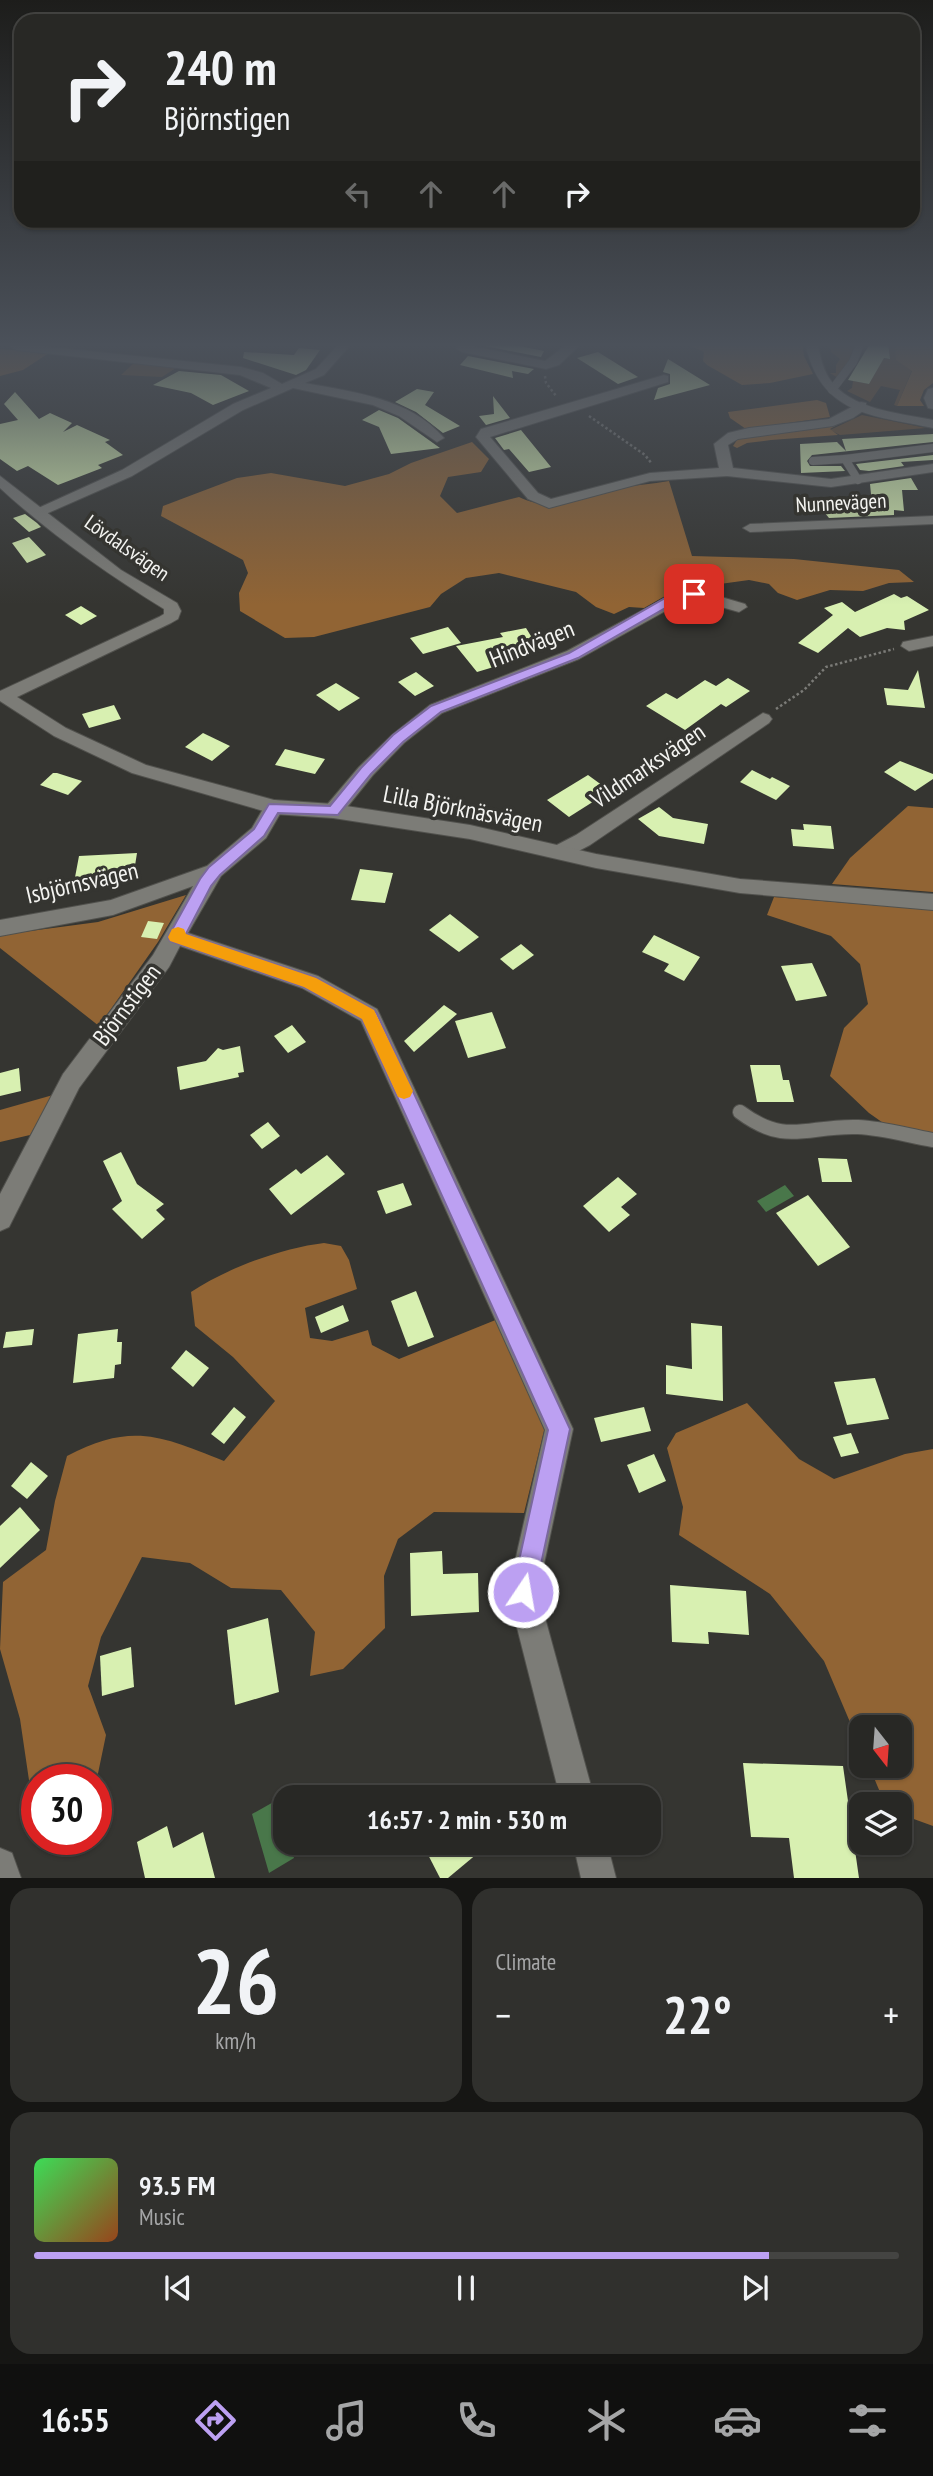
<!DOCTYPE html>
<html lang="en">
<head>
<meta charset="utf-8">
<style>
  :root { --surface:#282825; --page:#30302d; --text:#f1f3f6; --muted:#a5a6a7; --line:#444442; --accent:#bca0f2 }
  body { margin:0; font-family:"PT Sans Narrow",sans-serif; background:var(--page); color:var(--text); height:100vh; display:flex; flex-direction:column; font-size:26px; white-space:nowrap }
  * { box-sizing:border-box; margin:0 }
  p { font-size:23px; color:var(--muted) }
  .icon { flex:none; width:38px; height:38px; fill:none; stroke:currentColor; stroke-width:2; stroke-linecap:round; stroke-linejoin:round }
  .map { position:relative; height:1878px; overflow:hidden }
  .sheet { display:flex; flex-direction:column; gap:10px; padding:10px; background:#161614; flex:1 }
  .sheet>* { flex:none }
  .top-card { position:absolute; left:14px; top:14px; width:906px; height:214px; border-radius:21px; box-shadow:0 2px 5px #0004,0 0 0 2px var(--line); background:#282825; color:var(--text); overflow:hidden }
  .needle { width:46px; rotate:163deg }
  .controls { position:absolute; left:849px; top:1715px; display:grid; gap:14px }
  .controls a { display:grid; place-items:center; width:63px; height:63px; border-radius:14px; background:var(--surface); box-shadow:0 2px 5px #0004,0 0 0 2px var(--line); font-size:35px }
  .speed { position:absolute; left:21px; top:1764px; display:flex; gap:14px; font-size:35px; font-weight:700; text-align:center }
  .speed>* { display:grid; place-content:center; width:91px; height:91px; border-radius:50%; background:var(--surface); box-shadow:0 2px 5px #0004,0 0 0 2px var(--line); line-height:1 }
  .speed .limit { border:10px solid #d22; background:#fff; color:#111 }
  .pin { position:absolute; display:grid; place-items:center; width:60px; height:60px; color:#fff; margin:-30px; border-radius:14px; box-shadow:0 4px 10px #0006 }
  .me { position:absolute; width:77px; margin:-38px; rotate:12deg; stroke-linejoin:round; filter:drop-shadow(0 0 5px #0008) }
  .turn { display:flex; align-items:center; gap:24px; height:147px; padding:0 35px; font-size:32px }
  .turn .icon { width:91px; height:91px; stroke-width:2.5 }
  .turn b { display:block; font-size:49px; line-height:60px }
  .lanes { display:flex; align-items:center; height:66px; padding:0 35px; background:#0003; justify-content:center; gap:35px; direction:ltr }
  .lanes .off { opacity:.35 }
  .big { font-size:52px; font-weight:600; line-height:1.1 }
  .sheet .tile { flex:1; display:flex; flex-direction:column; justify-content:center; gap:10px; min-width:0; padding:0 24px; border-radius:21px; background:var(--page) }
  .sheet .dial { align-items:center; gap:0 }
  .dial b { font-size:91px; line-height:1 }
  .song { display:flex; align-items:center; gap:21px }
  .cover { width:84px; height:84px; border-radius:10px; background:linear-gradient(135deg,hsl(130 70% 55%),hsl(20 70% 35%)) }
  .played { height:7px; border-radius:4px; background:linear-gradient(90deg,var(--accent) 85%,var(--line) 85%) }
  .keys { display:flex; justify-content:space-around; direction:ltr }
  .heat { display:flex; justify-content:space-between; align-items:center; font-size:38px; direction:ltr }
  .sheet .tiles { flex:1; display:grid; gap:10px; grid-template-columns:1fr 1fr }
  .tile:last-child { grid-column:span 2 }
  .trip { position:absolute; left:273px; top:1785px; width:388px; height:70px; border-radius:21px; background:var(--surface); box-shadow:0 2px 5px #0004,0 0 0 2px var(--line); font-weight:600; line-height:70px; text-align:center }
  .tab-bar { display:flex; height:112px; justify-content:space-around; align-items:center; background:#10100f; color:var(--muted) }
  .tab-bar .icon { width:49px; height:49px }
  .tab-bar .current { color:var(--accent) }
  .tab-bar b { font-size:32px; color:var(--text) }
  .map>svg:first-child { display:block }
  .green { fill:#705130 }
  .forest { fill:#916434 }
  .water { fill:#49774a }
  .building { fill:#d8f0b1 }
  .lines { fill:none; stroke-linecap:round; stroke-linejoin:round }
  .service-far1-casing { stroke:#51514d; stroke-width:9 }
  .service-casing { stroke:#51514d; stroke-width:16 }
  .minor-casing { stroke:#51514d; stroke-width:2 }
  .tertiary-casing { stroke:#51514d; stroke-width:2 }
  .path { stroke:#7b7b77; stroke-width:2.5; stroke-dasharray:2.5 2.5; stroke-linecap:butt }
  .service-far1 { stroke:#7c7c77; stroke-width:8 }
  .service { stroke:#7c7c77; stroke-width:14 }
  .minor { fill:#7c7c77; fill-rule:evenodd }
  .tertiary { fill:#7c7c77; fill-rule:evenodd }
  .route { fill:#bca0f2; stroke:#7a689d; stroke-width:2 }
  .slow { fill:#f59e0b }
  .labels { text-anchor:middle; stroke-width:7; stroke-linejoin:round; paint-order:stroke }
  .far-street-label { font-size:21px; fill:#f4f4f1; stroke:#353531 }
  .street-label { font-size:24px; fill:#f4f4f1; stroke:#353531 }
</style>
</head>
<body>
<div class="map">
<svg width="933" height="1878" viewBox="0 0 933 1878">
  <rect width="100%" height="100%" fill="#353531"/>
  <g class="green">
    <path d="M829 342H843L853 348 846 370 838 378 830 373H836V365L840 359 831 352Z"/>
    <path d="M888 342H895L912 370 897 406 894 405 900 390 881 386 870 402 847 391 852 388 853 381 869 384 881 363 867 357 890 359Z"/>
    <path d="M136 361 179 366 162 377 121 375Z"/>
    <path d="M862 415 926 428 840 435 830 430Z"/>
  </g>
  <g class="forest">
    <path d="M668 342H802L804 356 813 374 770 383 742 385 707 365 703 361 704 352 691 346Z"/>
    <path d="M895 342H933V383L924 390 920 400 924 406H897L912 371 896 360Z"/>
    <path d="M0 349 49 353 23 370 0 376Z"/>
    <path d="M817 400 826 403 830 417 746 429 730 418 728 412Z"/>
    <path d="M839 424 830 429 838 435 771 440 747 443 737 448 733 446 739 437Z"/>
    <path d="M472 442 489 459 481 472 448 477 440 496 457 513 519 497C553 514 585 496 620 488 636 485 652 484 669 481L692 556 794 559 899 570 914 582 889 583 863 591 830 590 797 600 778 593 769 584 749 580 691 588 665 596 644 608 629 607 614 614 596 607 576 592 499 573 466 578 441 594 430 607 314 637 285 638 240 611 239 593 248 573 243 560 161 516 163 506 237 478 271 473 345 486 389 474 411 463Z"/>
    <path d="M908 806 933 808V892L832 884 850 858Z"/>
    <path d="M186 895 158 942 99 1026 0 948V935L98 922Z"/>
    <path d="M774 897 933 910V1146L913 1144 869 1113 830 1076 844 1028 868 1004 860 964 831 936 767 915Z"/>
    <path d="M53 1095 30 1135 0 1142V1110Z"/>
    <path d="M324 1243 341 1246 349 1260 357 1289 305 1308 310 1338 332 1341 368 1330 372 1345 399 1359 498 1319 545 1427 524 1513 434 1512 398 1539 384 1576 385 1628 343 1669 310 1676 315 1632 281 1590 231 1588 190 1563 142 1557 101 1637 88 1686 106 1735 96 1783V1780H37V1800L30 1787 20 1719 0 1649 3 1582 46 1550 55 1501 67 1456C132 1422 161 1436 224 1461L275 1401 233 1357 195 1326 191 1292C227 1268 282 1248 324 1243Z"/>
    <path d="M747 1403 799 1459 834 1479 905 1454 933 1449V1826L900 1814V1804H885L869 1766H900V1727H861V1748L824 1661 770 1594 679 1535 683 1507 667 1448 676 1433Z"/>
  </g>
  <g class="water">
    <path d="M785 1185 794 1196 766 1212 757 1201Z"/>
    <path d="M277 1800 285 1827V1843H290L294 1858 269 1873 252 1814Z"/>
  </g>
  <g class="building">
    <path d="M483 342 510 344 544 351 541 357 480 345Z"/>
    <path d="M871 342H888L890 359 884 358 869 384 848 380Z"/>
    <path d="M299 348 320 350 306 370 296 375 243 358 244 352 294 355Z"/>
    <path d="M598 352 638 377 618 384 577 358Z"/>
    <path d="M468 356 534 369 528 374 512 371 513 378 460 365Z"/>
    <path d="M668 359 710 385 654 400 658 388 670 384V374L663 372Z"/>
    <path d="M179 371 221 375 249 391 213 405 191 393 153 385Z"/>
    <path d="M417 389 434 392 425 405 460 426 443 433 416 412 395 402Z"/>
    <path d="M15 392 39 419 50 413 72 423 63 432 77 425 110 440 105 442 123 455 98 465 102 468 58 485 28 466 17 471 0 459V424L18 420 4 404Z"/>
    <path d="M493 396 510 418 486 425 479 416 494 414Z"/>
    <path d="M379 410 398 418 440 448 391 454 379 427 362 420Z"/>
    <path d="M521 430 551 467 529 472 509 449 504 450 495 438Z"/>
    <path d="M933 434V442L812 455 807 461 810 466H841L845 471 801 473 800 444 837 442 846 451 842 439Z"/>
    <path d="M933 455V460L901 462 904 466 869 471 860 470 856 464Z"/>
    <path d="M911 478 918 490H902L904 511 894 510V515L829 518 815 501 872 504 870 484Z"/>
    <path d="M25 514 37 523 41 527 29 532 13 518Z"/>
    <path d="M29 537 46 555 27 563 12 543Z"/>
    <path d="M894 594 901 598 907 596 929 610 904 621 905 630 887 628 860 637 848 628 818 653 798 643 833 615 824 608 842 602 855 612Z"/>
    <path d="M81 606 97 616 81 625 65 615Z"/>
    <path d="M448 627 461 643 423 654 410 638Z"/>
    <path d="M526 628 537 646 526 648 529 653 492 660 497 666 477 672 456 646 503 637 500 633Z"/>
    <path d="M918 670 925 708 887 705 884 688 908 690Z"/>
    <path d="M416 672 434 686 415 696 398 682Z"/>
    <path d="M728 678 750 691 726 707 721 704 685 730 646 706 666 693 677 699 705 680 716 686Z"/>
    <path d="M336 683 360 698 339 711 316 695Z"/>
    <path d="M114 705 121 719 89 728 82 714Z"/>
    <path d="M203 733 230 746 212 761 185 747Z"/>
    <path d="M285 749 325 759 315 774 275 765Z"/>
    <path d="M900 761 933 774V779L915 791 884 772Z"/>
    <path d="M752 770 770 779 772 777 790 786 776 800 740 782Z"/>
    <path d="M53 773H57L82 781 68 795 40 785Z"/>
    <path d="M588 775 610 791 569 817 547 800Z"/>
    <path d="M659 807 673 818 708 824 704 844 659 836 638 819Z"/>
    <path d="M803 824 831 826 834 849 793 846 791 829 804 830Z"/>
    <path d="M137 853 134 872 102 874 99 887 73 888 79 856Z"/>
    <path d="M360 869 393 873 385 903 351 900Z"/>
    <path d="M450 914 479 937 459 952 429 930Z"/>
    <path d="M148 921 164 923 157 939 141 937Z"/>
    <path d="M654 935 700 957 684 981 664 971 669 964 642 952Z"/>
    <path d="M521 944 534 955 513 970 500 959Z"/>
    <path d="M812 963 827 996 796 1001 781 966Z"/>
    <path d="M444 1005 457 1014 414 1052 404 1041Z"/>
    <path d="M492 1012 506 1048 468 1058 455 1021Z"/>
    <path d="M292 1025 306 1042 288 1053 274 1036Z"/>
    <path d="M240 1046 244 1072 238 1073 239 1077 180 1090 177 1067 206 1061 218 1048 223 1050Z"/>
    <path d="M750 1065H780L783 1080H789L794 1102H757Z"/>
    <path d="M19 1068 21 1091 0 1096V1073Z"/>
    <path d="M268 1122 280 1136 262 1149 250 1135Z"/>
    <path d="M121 1152 137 1184 164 1204 156 1210 165 1219 142 1239 112 1209 122 1201 103 1161Z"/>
    <path d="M327 1155 345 1174 291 1215 269 1189 296 1169 301 1174Z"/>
    <path d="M818 1158 847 1159 852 1182H822Z"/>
    <path d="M618 1177 637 1194 621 1207 630 1215 609 1232 583 1206Z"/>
    <path d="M403 1183 412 1205 386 1214 377 1191Z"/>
    <path d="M808 1195 850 1247 818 1266 776 1213Z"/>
    <path d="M416 1291 434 1337 408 1347 391 1301Z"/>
    <path d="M343 1305 349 1321 321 1333 315 1317Z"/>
    <path d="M691 1323 722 1326 723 1401 666 1394V1365L692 1369Z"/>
    <path d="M34 1329 32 1345 3 1348 6 1332Z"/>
    <path d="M118 1329 117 1342H122L121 1364 115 1365 114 1378 73 1383 78 1334Z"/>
    <path d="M186 1350 209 1368 193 1387 171 1368Z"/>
    <path d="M875 1378 889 1419 847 1425 834 1382Z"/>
    <path d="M234 1407 246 1417 224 1444 211 1434Z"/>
    <path d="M644 1407 651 1431 601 1442 594 1418Z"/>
    <path d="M851 1433 859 1453 841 1457 833 1437Z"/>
    <path d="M654 1454 666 1481 639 1493 627 1465Z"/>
    <path d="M31 1462 48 1476 27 1499 11 1486Z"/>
    <path d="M20 1507 40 1530 0 1568V1526Z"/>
    <path d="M442 1551 443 1574 478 1573 479 1612 411 1616 410 1553Z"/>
    <path d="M670 1585 746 1591 749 1635 708 1632 709 1644 672 1642Z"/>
    <path d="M268 1618 279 1692 235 1705 227 1630Z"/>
    <path d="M131 1647 134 1687 102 1696 100 1656Z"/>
    <path d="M743 1763 843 1766 859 1878H794L789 1838 751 1837Z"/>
    <path d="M167 1826 173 1848 203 1832 215 1878H145L137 1842Z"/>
    <path d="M422 1843H490L448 1878H440Z"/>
  </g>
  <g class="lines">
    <g class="service-far1-casing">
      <g id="service-far1">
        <path d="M832 390 853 362 861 342"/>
        <path d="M813 461 845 459"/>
        <path d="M858 480 845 459 933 448"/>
      </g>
    </g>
    <g class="service-casing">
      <path id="service" d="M740 1112C787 1147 807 1125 858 1127 883 1128 909 1136 933 1140"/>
    </g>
    <g class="minor-casing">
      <g id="minor">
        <path d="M2 342 241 367 263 373 282 384 316 369 341 342H353L324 375 305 383C353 392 410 398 444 438L437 442 399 416 373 405 293 388 243 410 132 476 39 517 34 516 32 513 34 510 122 470 233 404 271 388 240 375 16 350Z"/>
        <path d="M570 342H583L559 365 546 369 462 352 456 348 462 344 545 361Z"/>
        <path d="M664 375 668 376V382L490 437 538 493 551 499 650 473 719 468 714 444 728 433 749 428 829 419 861 402 866 403V409L853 418 833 426 738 439 728 445 733 468 831 479 933 464V472L831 487 727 476 650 481 549 508 528 499 476 437 481 429Z"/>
        <path d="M933 388V409L928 408 924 398 928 389Z"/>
        <path d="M933 516V524L750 532 743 528 750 524Z"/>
        <path d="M694 589 745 604 747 607 739 612 693 599H687L579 659 442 713 404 743 373 775 340 816H326L323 811 326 806 359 767 392 735 430 705 567 651 677 592Z"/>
        <path d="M933 636V646L909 651 901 646 903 642Z"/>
        <path d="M763 713 769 715 772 719 769 723 590 845 567 857H553L550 852 553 847 576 835Z"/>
        <path d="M274 800 281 802 284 807 266 838 221 876 188 933 318 976 377 1009 380 1015 573 1429 538 1592 594 1797H560L508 1592 545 1430 361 1021 302 988 180 946 169 967 79 1088 9 1227 0 1231V1194L63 1074 153 955 193 886 113 915 0 936V920L111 900 207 866 252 828 267 802Z"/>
        <path d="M573 1843H607L616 1878H581Z"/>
        <path d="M0 1848 12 1853 21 1878H0Z"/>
      </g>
    </g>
    <g class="tertiary-casing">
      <g id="tertiary">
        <path d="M805 342H817C820 354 822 367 829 378 850 410 899 413 933 420V428C871 415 820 415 805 342Z"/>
        <path d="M0 476 121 570 177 603 181 611 178 619 171 623 17 697 66 728 146 765 274 800 333 804 470 825 596 854 740 879 933 894V910L740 893 596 868 470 839 333 818 274 814 132 773 54 736 0 701V691L159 617 164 614V609C106 573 50 534 0 488Z"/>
      </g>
    </g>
    <g class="path">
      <path d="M545 376 546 383 557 397"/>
      <path d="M589 416 645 455 652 464"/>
      <path d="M776 709 804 690 826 667 894 649"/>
    </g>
    <use href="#service-far1" class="service-far1"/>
    <use href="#service" class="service"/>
    <use href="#minor" class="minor"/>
    <use href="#tertiary" class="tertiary"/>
  </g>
  <linearGradient id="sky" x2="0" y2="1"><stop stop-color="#1d1d1b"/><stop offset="0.57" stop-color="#4b515a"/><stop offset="1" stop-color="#4b515a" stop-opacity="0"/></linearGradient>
  <rect width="933" height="605" fill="url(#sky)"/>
  <path class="route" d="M694 591 700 594 698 597 676 602 578 658 441 712 403 742 371 774 338 815 278 813 264 836 220 875 211 886 186 934 316 978 374 1010 377 1014 570 1429 535 1592 531 1601 523 1604 515 1601 512 1592 548 1430 362 1019 304 987 170 941 168 937 200 879 209 867 254 829 269 804 330 806 361 768 393 735 431 706 569 653 667 597 683 591Z"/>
  <path class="slow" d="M178 927 184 929 186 934 316 978 374 1010 413 1091 410 1097 404 1099 398 1097 362 1019 304 987 170 941 168 937 172 929Z"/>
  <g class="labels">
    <g class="far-street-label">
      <text transform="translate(841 503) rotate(-3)" y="7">Nunnevägen</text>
      <text transform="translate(127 548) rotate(35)" y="7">Lövdalsvägen</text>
    </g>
    <g class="street-label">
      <text transform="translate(532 644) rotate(-22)" y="8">Hindvägen</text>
      <text transform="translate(648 766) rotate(-34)" y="8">Vildmarksvägen</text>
      <text transform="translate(463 809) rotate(11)" y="8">Lilla Björknäsvägen</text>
      <text transform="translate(82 883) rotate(-13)" y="8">Isbjörnsvägen</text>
      <text transform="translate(127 1005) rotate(-53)" y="8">Björnstigen</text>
    </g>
  </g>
</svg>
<div class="controls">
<a><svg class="needle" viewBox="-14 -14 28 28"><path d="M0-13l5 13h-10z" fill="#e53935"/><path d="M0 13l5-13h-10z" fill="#a5a6a7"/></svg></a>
<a><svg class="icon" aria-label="layers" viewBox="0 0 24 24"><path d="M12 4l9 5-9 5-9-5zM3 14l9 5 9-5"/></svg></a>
</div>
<div class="speed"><div class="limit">30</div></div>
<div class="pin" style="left:694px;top:594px;background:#d93025"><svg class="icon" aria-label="arrive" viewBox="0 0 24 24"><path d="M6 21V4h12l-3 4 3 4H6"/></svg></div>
<svg class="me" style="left:523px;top:1592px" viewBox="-20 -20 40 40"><circle r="17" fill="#bca0f2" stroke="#fff" stroke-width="3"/><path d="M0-11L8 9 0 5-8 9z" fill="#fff"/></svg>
<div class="trip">16:57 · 2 min · 530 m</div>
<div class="top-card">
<div class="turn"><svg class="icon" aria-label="right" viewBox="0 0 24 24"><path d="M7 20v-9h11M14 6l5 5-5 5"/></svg><div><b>240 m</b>Björnstigen</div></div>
<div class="lanes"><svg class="icon off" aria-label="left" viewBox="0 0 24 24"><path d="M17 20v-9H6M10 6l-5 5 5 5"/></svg><svg class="icon off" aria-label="ahead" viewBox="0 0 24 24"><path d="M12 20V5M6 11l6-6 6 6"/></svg><svg class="icon off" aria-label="ahead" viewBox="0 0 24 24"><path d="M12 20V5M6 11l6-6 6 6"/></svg><svg class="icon" aria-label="right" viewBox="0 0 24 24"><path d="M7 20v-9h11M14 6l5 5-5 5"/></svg></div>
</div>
</div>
<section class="sheet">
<div class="tiles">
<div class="tile dial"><b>26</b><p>km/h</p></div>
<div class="tile"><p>Climate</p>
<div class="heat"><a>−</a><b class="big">22°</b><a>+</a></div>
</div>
<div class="tile">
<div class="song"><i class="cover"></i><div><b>93.5 FM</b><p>Music</p></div></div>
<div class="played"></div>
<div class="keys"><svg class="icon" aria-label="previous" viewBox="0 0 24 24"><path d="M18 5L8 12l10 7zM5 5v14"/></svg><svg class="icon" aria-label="pause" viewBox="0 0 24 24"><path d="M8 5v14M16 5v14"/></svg><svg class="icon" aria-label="next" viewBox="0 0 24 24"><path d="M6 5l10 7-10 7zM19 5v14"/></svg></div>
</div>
</div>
</section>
<nav class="tab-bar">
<b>16:55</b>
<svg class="icon current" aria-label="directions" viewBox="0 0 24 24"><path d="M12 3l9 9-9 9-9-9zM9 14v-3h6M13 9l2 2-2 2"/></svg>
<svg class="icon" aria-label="music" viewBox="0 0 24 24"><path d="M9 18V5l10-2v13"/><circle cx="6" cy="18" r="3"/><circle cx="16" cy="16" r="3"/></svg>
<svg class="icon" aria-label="phone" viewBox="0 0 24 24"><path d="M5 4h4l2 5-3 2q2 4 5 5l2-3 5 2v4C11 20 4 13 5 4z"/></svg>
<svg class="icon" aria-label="climate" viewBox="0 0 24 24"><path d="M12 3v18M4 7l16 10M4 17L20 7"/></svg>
<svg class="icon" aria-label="car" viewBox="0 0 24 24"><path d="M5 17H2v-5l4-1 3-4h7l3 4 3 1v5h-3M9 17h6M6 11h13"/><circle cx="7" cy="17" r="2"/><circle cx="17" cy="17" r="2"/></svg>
<svg class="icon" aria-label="filters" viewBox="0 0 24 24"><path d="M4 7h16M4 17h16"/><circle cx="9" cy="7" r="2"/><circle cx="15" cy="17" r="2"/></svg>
</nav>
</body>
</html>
